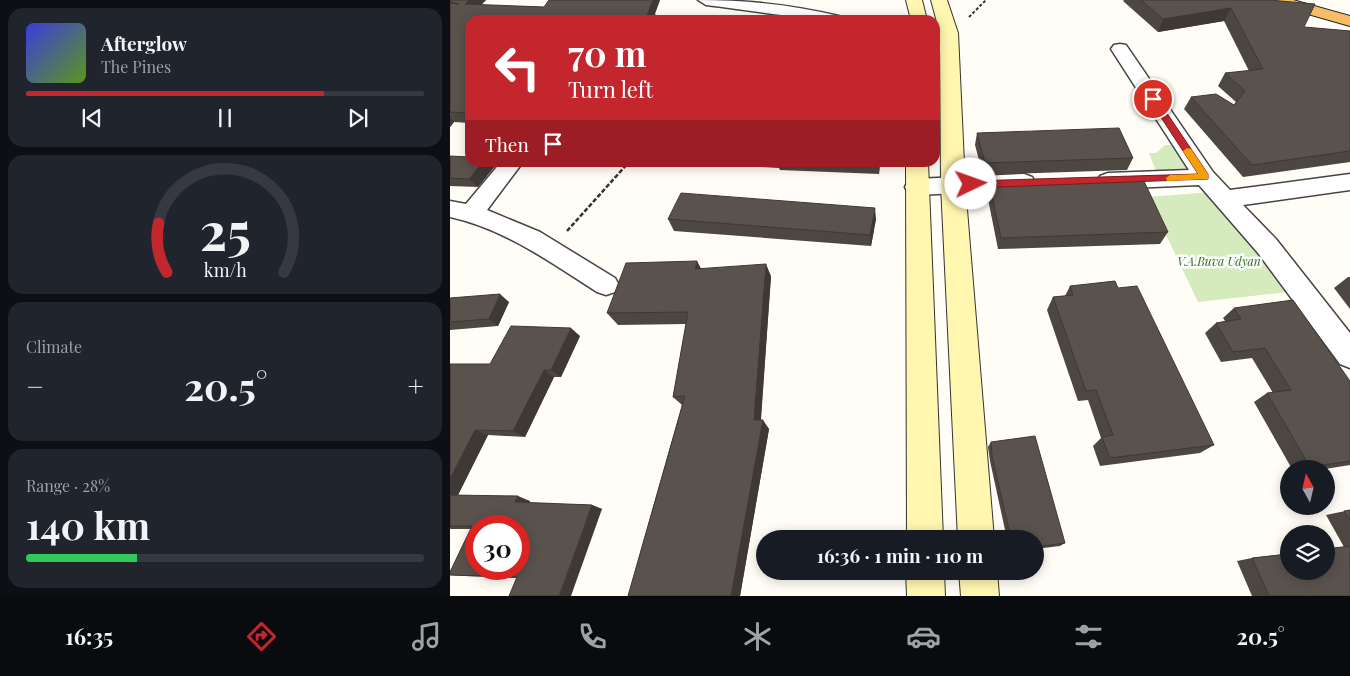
<!DOCTYPE html>
<html lang="en">
<head>
<meta charset="utf-8">
<style>
  :root { --surface:#171b24; --page:#20242c; --text:#f1f3f6; --muted:#9ea1a6; --line:#363941; --accent:#c4262e }
  body { margin:0; font-family:"Playfair Display",serif; background:var(--page); color:var(--text); height:100vh; display:flex; flex-direction:column; font-size:19px; white-space:nowrap }
  * { box-sizing:border-box; margin:0 }
  p { font-size:16px; color:var(--muted) }
  .icon { flex:none; width:28px; height:28px; fill:none; stroke:currentColor; stroke-width:2; stroke-linecap:round; stroke-linejoin:round }
  .map { position:relative; flex:1; overflow:hidden }
  .panel { display:flex; flex-direction:column; gap:8px; padding:8px; background:#0d0f14; width:450px }
  .panel>* { flex:none }
  .top-card { position:absolute; left:15px; top:15px; width:475px; height:152px; border-radius:15px; box-shadow:0 2px 12px #0003; background:#c4262e; color:#fff; overflow:hidden }
  .needle { width:32px; rotate:352deg }
  .fabs { position:absolute; left:830px; top:460px; display:grid; gap:10px }
  .fabs a { display:grid; place-items:center; width:55px; height:55px; border-radius:50%; background:var(--surface); box-shadow:0 2px 12px #0003; font-size:25px }
  .speed { position:absolute; left:15px; top:515px; display:flex; gap:10px; font-size:25px; font-weight:700; text-align:center }
  .speed>* { display:grid; place-content:center; width:65px; height:65px; border-radius:50%; background:var(--surface); box-shadow:0 2px 12px #0003; line-height:1 }
  .speed .limit { border:8px solid #d22; background:#fff; color:#111 }
  .pin { position:absolute; display:grid; place-items:center; width:42px; height:42px; color:#fff; margin:-21px; border:2px solid #fff; border-radius:50%; box-shadow:0 1px 5px #0007 }
  .me { position:absolute; width:55px; margin:-28px; rotate:87deg; stroke-linejoin:round; filter:drop-shadow(0 0 4px #0008) }
  .turn { display:flex; align-items:center; gap:18px; height:105px; padding:0 20px; font-size:22px }
  .turn .icon { width:65px; height:65px; stroke-width:2.5 }
  .turn b { display:block; font-size:35px; line-height:42px }
  .then { display:flex; align-items:center; height:48px; padding:0 20px; background:#0003; gap:10px; font-size:19px }
  .big { font-size:38px; font-weight:700; line-height:1.1 }
  .panel .tile { flex:1; display:flex; flex-direction:column; justify-content:center; gap:8px; min-width:0; padding:0 18px; border-radius:15px; background:var(--page) }
  .panel .dial { align-items:center; gap:0 }
  .dial svg { height:130px; overflow:visible; fill:none; stroke:var(--line); stroke-width:7; stroke-linecap:round; text-anchor:middle }
  .dial text { fill:var(--text); stroke:none }
  .song { display:flex; align-items:center; gap:15px }
  .cover { width:60px; height:60px; border-radius:8px; background:linear-gradient(135deg,hsl(240 70% 55%),hsl(90 70% 35%)) }
  .played { height:5px; border-radius:2px; background:linear-gradient(90deg,var(--accent) 75%,var(--line) 75%) }
  .keys { display:flex; justify-content:space-around; direction:ltr }
  .heat { display:flex; justify-content:space-between; align-items:center; font-size:28px; direction:ltr }
  .charge { height:8px; border-radius:4px; background:linear-gradient(90deg,#34c759 28%,var(--line) 0) }
  .trip { position:absolute; left:306px; top:530px; width:288px; height:50px; border-radius:25px; background:var(--surface); box-shadow:0 2px 12px #0003; font-weight:700; line-height:50px; text-align:center }
  .tabs { display:flex; height:80px; justify-content:space-around; align-items:center; background:#090b0e; color:var(--muted) }
  .tabs .icon { width:35px; height:35px }
  .tabs .selected { color:var(--accent) }
  .tabs b { font-size:22px; color:var(--text) }
  main { display:flex; flex:1; min-height:0 }
  .map>svg:first-child { display:block }
  .green { fill:#d5ebbd }
  .lines { fill:none; stroke-linecap:round; stroke-linejoin:round }
  .minor-casing { stroke:#444; stroke-width:3 }
  .secondary-casing { stroke:#333; stroke-width:2 }
  .trunk-casing { stroke:#222; stroke-width:2 }
  .path-far1 { stroke:#333; stroke-width:2; stroke-dasharray:3 2; stroke-linecap:butt }
  .path { stroke:#333; stroke-width:2.5; stroke-dasharray:4.5 2; stroke-linecap:butt }
  .minor { fill:#fff; fill-rule:evenodd }
  .secondary { fill:#fff6b0; fill-rule:evenodd }
  .trunk { fill:#f7bc64; fill-rule:evenodd }
  .wall { fill:#4d4742 }
  .shaded-wall { fill:#3f3936 }
  .building { fill:#5a524d; stroke:#3f3936; fill-rule:evenodd }
  .route { fill:#c4262e; stroke:#7f191e }
  .slow { fill:#f59e0b }
  .labels { text-anchor:middle; stroke-width:5; stroke-linejoin:round; paint-order:stroke }
  .park-label { font-size:12px; font-style:italic; fill:#2f6b1f; stroke:#fff }
</style>
</head>
<body>
<main>
<section class="panel">
<div class="tile">
<div class="song"><i class="cover"></i><div><b>Afterglow</b><p>The Pines</p></div></div>
<div class="played"></div>
<div class="keys"><svg class="icon" aria-label="previous" viewBox="0 0 24 24"><path d="M18 5L8 12l10 7zM5 5v14"/></svg><svg class="icon" aria-label="pause" viewBox="0 0 24 24"><path d="M8 5v14M16 5v14"/></svg><svg class="icon" aria-label="next" viewBox="0 0 24 24"><path d="M6 5l10 7-10 7zM19 5v14"/></svg></div>
</div>
<div class="tile dial"><svg viewBox="0 0 100 80">
<path d="M14 69A42 42 0 1 1 86 69"/>
<path d="M14 69A42 42 0 0 1 9 39" stroke="#c4262e"/>
<text x="50" y="56" font-size="32" font-weight="700">25</text>
<text x="50" y="72" font-size="11">km/h</text>
</svg></div>
<div class="tile"><p>Climate</p>
<div class="heat"><a>−</a><b class="big">20.5°</b><a>+</a></div>
</div>
<div class="tile"><p>Range · 28%</p><b class="big">140 km</b><div class="charge"></div></div>
</section>
<div class="map">
<svg width="900" height="596" viewBox="0 0 900 596">
  <rect width="100%" height="100%" fill="#fffdf5"/>
  <g class="green">
    <path d="M715 145H721L738 169 708 176 699 153H706Z"/>
    <path d="M762 192 839 292 748 302 698 197Z"/>
  </g>
  <g class="lines">
    <g class="minor-casing">
      <g id="minor">
        <path d="M248 0C298 0 344 5 393 17L395 20C350 20 301 10 256 5Z"/>
        <path d="M485 43 504 44 507 48 504 52 485 53Z"/>
        <path d="M670 44 676 45 763 172 780 190 900 174V190L793 205 826 239 900 333V368L890 364 808 253 749 185 658 189 650 186 647 181 650 176 658 173 739 170 661 49 664 45Z"/>
        <path d="M51 162H73L37 210 90 232 165 278 169 285 165 292 156 295 147 292C100 262 55 229 0 217V201L16 204Z"/>
        <path d="M574 174 582 177 585 182 582 187 574 190 466 195 458 193 455 187 458 181 466 179Z"/>
      </g>
    </g>
    <g class="secondary-casing">
      <g id="secondary">
        <path d="M456 0H472L477 20H461Z"/>
        <path d="M481 0H497L508 33 515 185 544 539H508L491 185 490 33Z"/>
        <path d="M456 162H478L493 539H457Z"/>
        <path d="M456 571H494L495 596H457Z"/>
        <path d="M509 571H547L549 596H511Z"/>
      </g>
    </g>
    <g class="trunk-casing">
      <path id="trunk" d="M817 0H843L900 16V26L819 3Z"/>
    </g>
    <path class="path-far1" d="M519 17 536 0"/>
    <path class="path" d="M117 231 179 162"/>
    <use href="#minor" class="minor"/>
    <use href="#secondary" class="secondary"/>
    <use href="#trunk" class="trunk"/>
  </g>
  <g class="wall">
    <path d="M0 0H36L31 5 94 7 210 0 205 14 20 20V123L4 122 0 127Z"/>
    <path d="M674 0H819L854 27 900 31V162L793 177 734 109 741 97 784 105 786 102 768 86 775 73 799 71 774 21 708 32 673 1Z"/>
    <path d="M527 133 683 158 677 170 533 175 525 145Z"/>
    <path d="M0 156 45 166 28 187 0 186Z"/>
    <path d="M297 162H430L429 174 330 170 329 168 298 166Z"/>
    <path d="M539 182 718 232 710 244 548 249 537 194Z"/>
    <path d="M218 219H426L421 246 224 231Z"/>
    <path d="M251 268 321 276 311 420 319 429 290 596H178L232 405 223 397 236 324 168 325 157 313Z"/>
    <path d="M898 277H900V309L884 288Z"/>
    <path d="M620 286 668 288 764 445 750 453 650 466 643 446 651 438 638 400 628 401 597 310 603 297 615 296Z"/>
    <path d="M0 298 59 302 48 326 0 330Z"/>
    <path d="M784 308 900 381V465L875 469H842L804 402 817 393H823L802 358 771 362 755 333 766 323 775 321 773 318Z"/>
    <path d="M130 336 111 377H104L75 437 38 435 8 495 80 501 79 503 142 505 152 509 66 578 14 576 0 575 21 529H0V364H40Z"/>
    <path d="M541 442 615 543 610 546 585 549V539H557L540 461 538 447Z"/>
    <path d="M900 510V596H802L787 561 802 558 894 547 876 515Z"/>
  </g>
  <g class="shaded-wall">
    <path d="M19 0H36L22 14 15 4Z"/>
    <path d="M203 0H210L202 20 197 15Z"/>
    <path d="M781 8 774 21 708 32 713 19Z"/>
    <path d="M205 14 207 20H203Z"/>
    <path d="M0 117 4 122 0 127Z"/>
    <path d="M33 162H41L45 166 28 187 19 179Z"/>
    <path d="M430 162 429 174 428 163Z"/>
    <path d="M425 208 426 219 421 246 420 235Z"/>
    <path d="M247 261 254 274 245 269Z"/>
    <path d="M316 264 321 276 310 428 304 420Z"/>
    <path d="M50 294 59 302 48 326 39 319Z"/>
    <path d="M121 328 130 336 111 377 101 370Z"/>
    <path d="M94 370 104 377 75 437 63 431Z"/>
    <path d="M313 420 319 429 290 596H281Z"/>
    <path d="M25 430 38 435 6 499 0 497V479Z"/>
    <path d="M68 496 80 501 77 506 65 502Z"/>
    <path d="M142 505 152 509 121 596H109Z"/>
  </g>
  <g class="building">
    <path d="M0 0H19L15 4 94 7 99 0H203L197 15 205 14 203 20H20V113L0 112V3L9 4 0 2Z"/>
    <path d="M691 0H819L865 4 854 27 900 31V151L802 165 741 97 766 94 784 105 795 91 775 73 813 69 781 8 713 19Z"/>
    <path d="M669 128 683 158 535 163 527 133Z"/>
    <path d="M0 156 20 157V162H33L19 179 0 178Z"/>
    <path d="M692 177 718 232 551 238 539 182Z"/>
    <path d="M231 193 425 208 420 235 218 219Z"/>
    <path d="M247 261 245 269 316 264 304 420H313L281 596H178L235 396 223 397 238 312 157 313 176 263Z"/>
    <path d="M665 281 668 288 687 286 764 445 660 458 652 437 663 435 646 390 636 391 603 297 623 295 620 286Z"/>
    <path d="M50 294 39 319 0 322V298Z"/>
    <path d="M843 300 900 381V461L860 467 817 393 841 390 815 348 783 352 766 323 791 319 784 308Z"/>
    <path d="M61 326 121 328 101 370H94L63 431 25 430 0 479V364H40Z"/>
    <path d="M585 436 615 543 585 547V539H561L542 456 541 442Z"/>
    <path d="M0 495 68 496 65 502 142 505 109 596H59L67 577 0 575V572L22 526H0ZM26 526H69V569H26Z"/>
    <path d="M900 510V520L894 511Z"/>
    <path d="M900 546V596H819L802 558 839 554V571H876V549Z"/>
  </g>
  <path class="route" d="M700 97H706L758 174V179L521 188 516 184 521 181 748 174 699 99Z"/>
  <path class="slow" d="M737 148 741 149 758 174V179L717 181 716 178 720 175 748 174 733 151Z"/>
  <g class="labels">
    <g class="park-label">
      <text x="769" y="266">V.A.Buva Udyan</text>
    </g>
  </g>
</svg>
<div class="fabs">
<a><svg class="needle" viewBox="-14 -14 28 28"><path d="M0-13l5 13h-10z" fill="#e53935"/><path d="M0 13l5-13h-10z" fill="#9ea1a6"/></svg></a>
<a><svg class="icon" aria-label="layers" viewBox="0 0 24 24"><path d="M12 4l9 5-9 5-9-5zM3 14l9 5 9-5"/></svg></a>
</div>
<div class="speed"><div class="limit">30</div></div>
<div class="pin" style="left:703px;top:99px;background:#d93025"><svg class="icon" aria-label="arrive" viewBox="0 0 24 24"><path d="M6 21V4h12l-3 4 3 4H6"/></svg></div>
<svg class="me" style="left:521px;top:184px" viewBox="-20 -20 40 40"><circle r="19" fill="#fff"/><path d="M0-13L10 11 0 6-10 11z" fill="#c4262e"/></svg>
<div class="trip">16:36 · 1 min · 110 m</div>
<div class="top-card">
<div class="turn"><svg class="icon" aria-label="left" viewBox="0 0 24 24"><path d="M17 20v-9H6M10 6l-5 5 5 5"/></svg><div><b>70 m</b>Turn left</div></div>
<div class="then">Then<svg class="icon" aria-label="arrive" viewBox="0 0 24 24"><path d="M6 21V4h12l-3 4 3 4H6"/></svg></div>
</div>
</div>
</main>
<nav class="tabs">
<b>16:35</b>
<svg class="icon selected" aria-label="directions" viewBox="0 0 24 24"><path d="M12 3l9 9-9 9-9-9zM9 14v-3h6M13 9l2 2-2 2"/></svg>
<svg class="icon" aria-label="music" viewBox="0 0 24 24"><path d="M9 18V5l10-2v13"/><circle cx="6" cy="18" r="3"/><circle cx="16" cy="16" r="3"/></svg>
<svg class="icon" aria-label="phone" viewBox="0 0 24 24"><path d="M5 4h4l2 5-3 2q2 4 5 5l2-3 5 2v4C11 20 4 13 5 4z"/></svg>
<svg class="icon" aria-label="climate" viewBox="0 0 24 24"><path d="M12 3v18M4 7l16 10M4 17L20 7"/></svg>
<svg class="icon" aria-label="car" viewBox="0 0 24 24"><path d="M5 17H2v-5l4-1 3-4h7l3 4 3 1v5h-3M9 17h6M6 11h13"/><circle cx="7" cy="17" r="2"/><circle cx="17" cy="17" r="2"/></svg>
<svg class="icon" aria-label="filters" viewBox="0 0 24 24"><path d="M4 7h16M4 17h16"/><circle cx="9" cy="7" r="2"/><circle cx="15" cy="17" r="2"/></svg>
<b>20.5°</b>
</nav>
</body>
</html>
